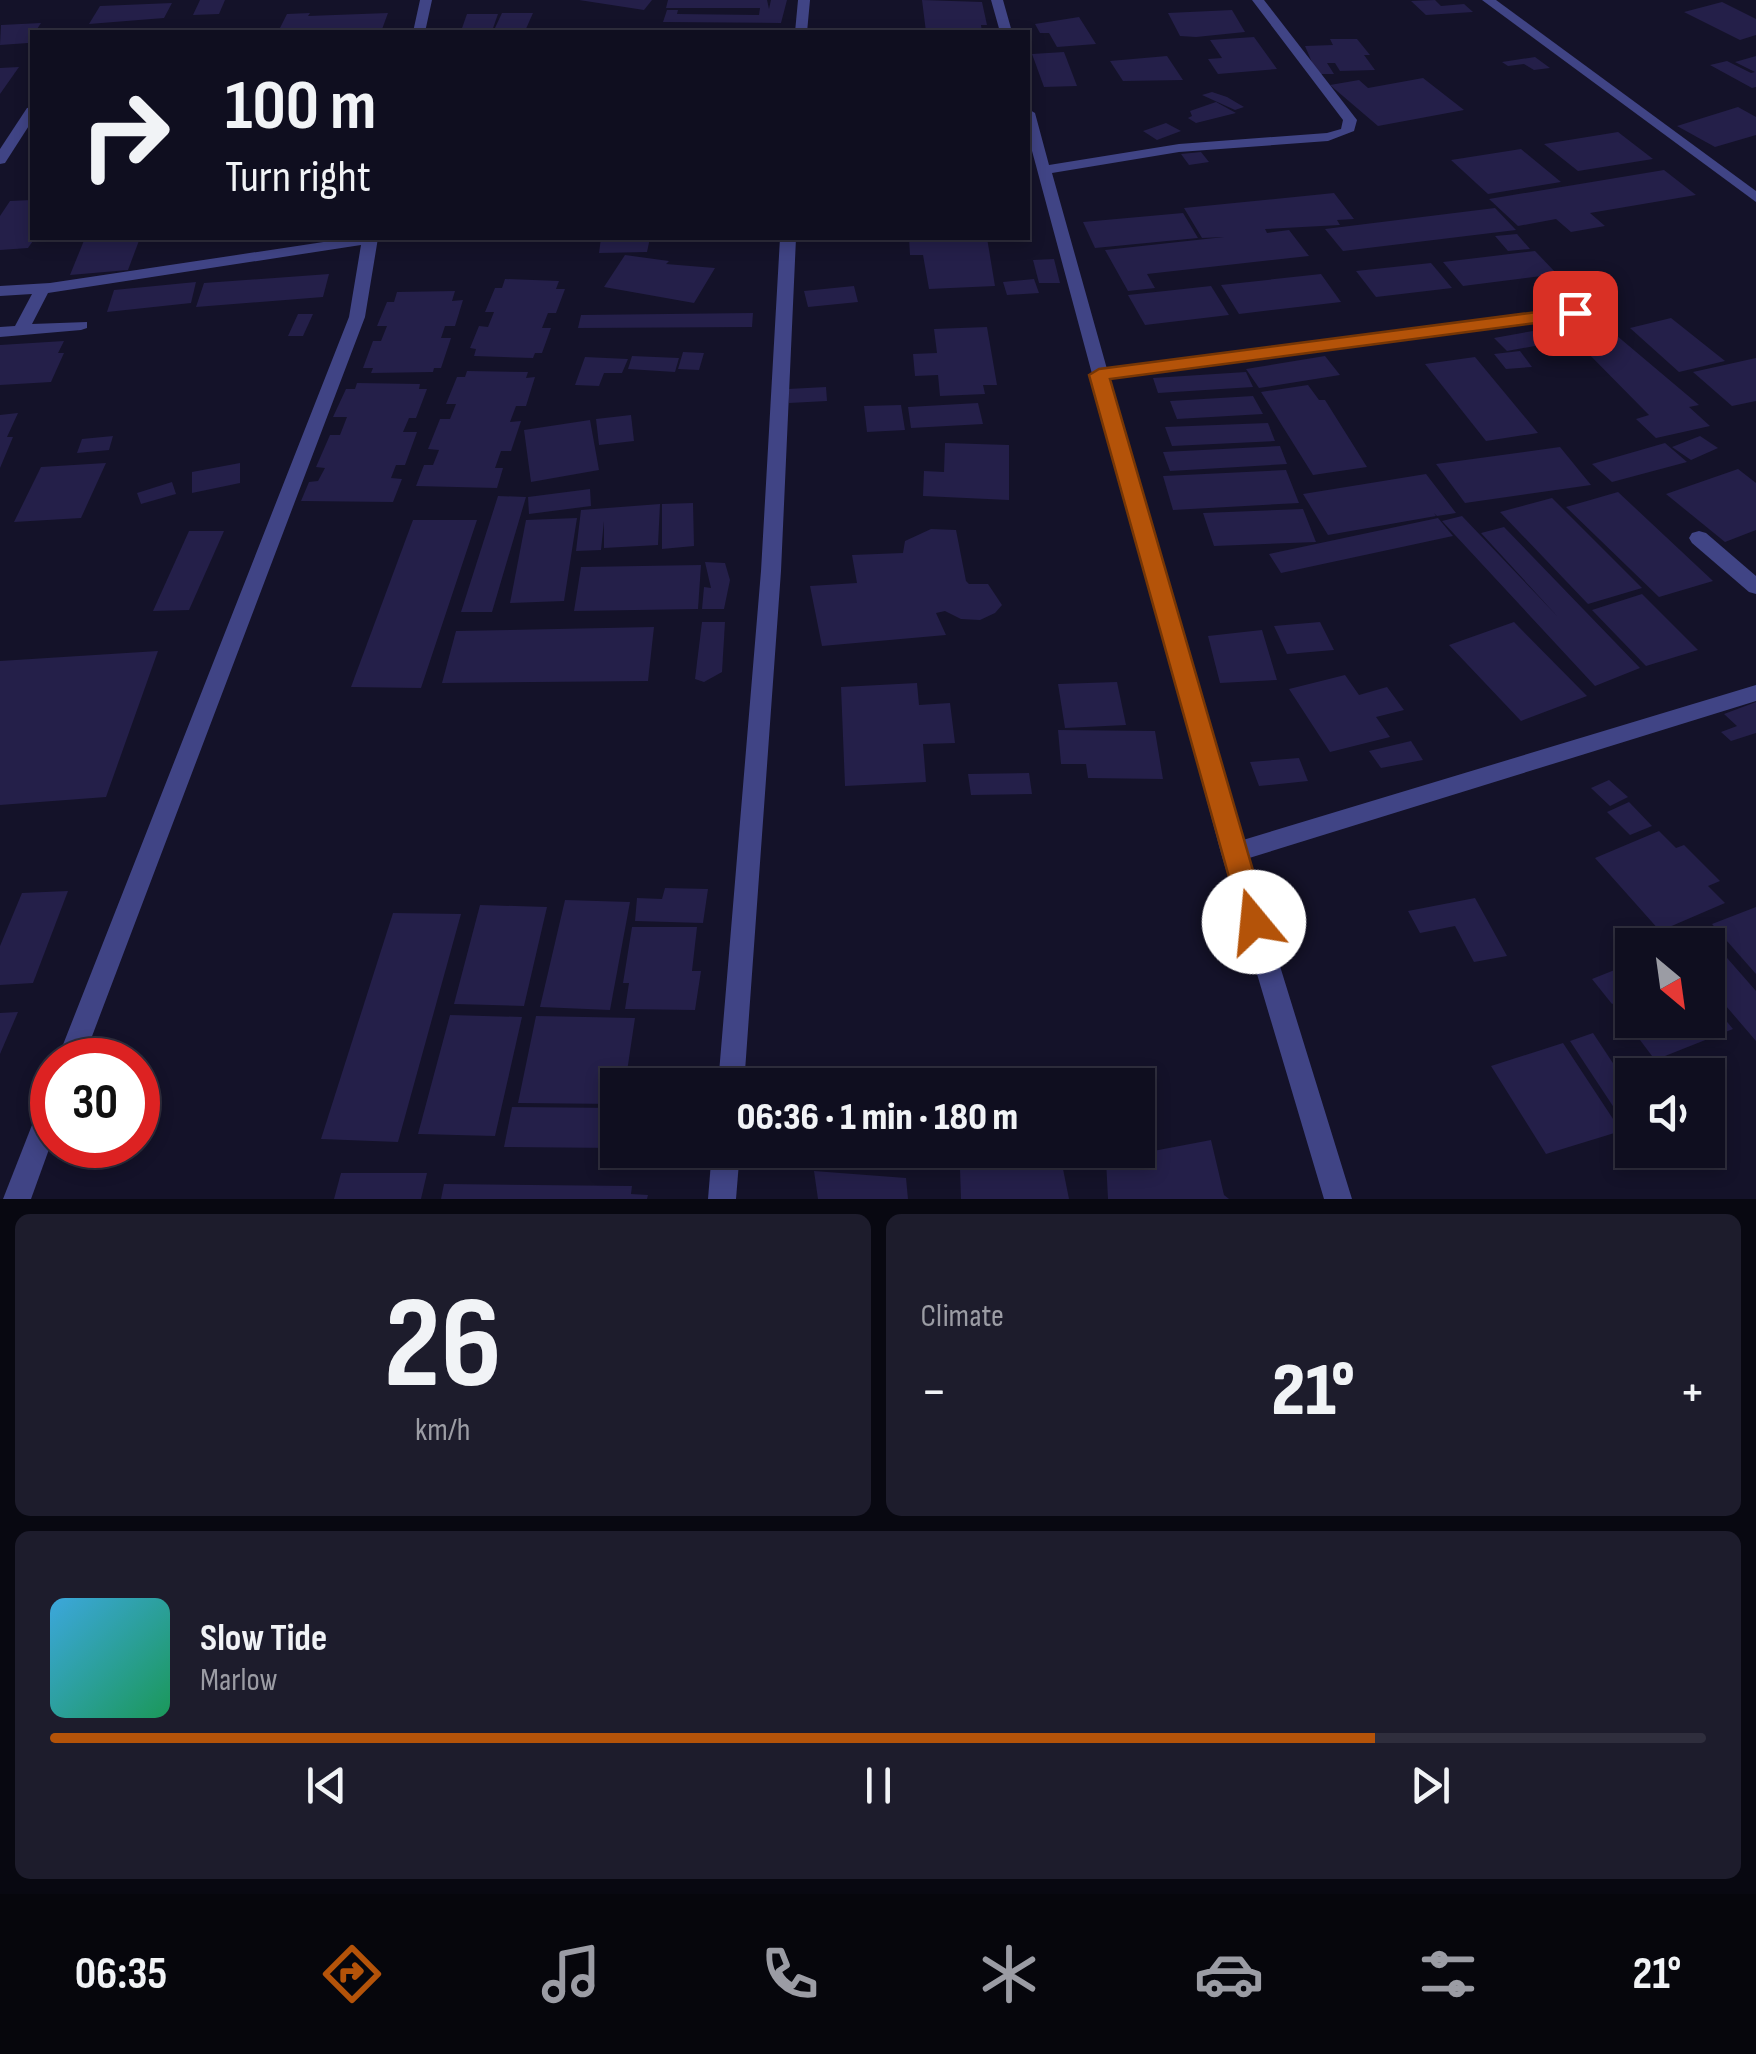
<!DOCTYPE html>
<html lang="en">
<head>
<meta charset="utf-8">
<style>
  :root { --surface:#0f0e1f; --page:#1d1c2c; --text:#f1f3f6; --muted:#9b9ca4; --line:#2f2e3d; --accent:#b45309 }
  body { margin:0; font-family:"Sofia Sans Condensed",sans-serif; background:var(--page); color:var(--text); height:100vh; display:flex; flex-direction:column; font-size:38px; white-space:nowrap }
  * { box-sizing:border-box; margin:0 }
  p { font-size:32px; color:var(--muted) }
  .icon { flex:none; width:55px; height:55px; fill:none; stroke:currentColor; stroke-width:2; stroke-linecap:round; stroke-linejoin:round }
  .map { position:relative; height:1199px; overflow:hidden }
  .details { display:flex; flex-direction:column; gap:15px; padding:15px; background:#080811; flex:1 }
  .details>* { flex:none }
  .top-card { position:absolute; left:30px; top:30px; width:1000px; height:210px; border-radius:0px; box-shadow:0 5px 15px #0003,0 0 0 2px var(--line); background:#0f0e1f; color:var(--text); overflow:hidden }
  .needle { width:65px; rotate:151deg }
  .controls { position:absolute; left:1615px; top:928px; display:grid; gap:20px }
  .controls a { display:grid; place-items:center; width:110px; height:110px; border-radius:0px; background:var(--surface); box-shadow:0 5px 15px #0003,0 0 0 2px var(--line); font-size:50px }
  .speed { position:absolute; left:30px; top:1038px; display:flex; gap:20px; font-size:50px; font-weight:700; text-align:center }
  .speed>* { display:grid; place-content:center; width:130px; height:130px; border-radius:50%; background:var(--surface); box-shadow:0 5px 15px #0003,0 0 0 2px var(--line); line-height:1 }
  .speed .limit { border:15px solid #d22; background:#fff; color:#111 }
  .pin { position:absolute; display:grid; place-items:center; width:85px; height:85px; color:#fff; margin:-42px; border-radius:20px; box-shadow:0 5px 15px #0006 }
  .me { position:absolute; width:110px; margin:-55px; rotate:343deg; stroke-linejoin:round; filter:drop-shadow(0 0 8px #0008) }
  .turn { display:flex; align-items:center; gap:35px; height:210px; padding:0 30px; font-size:45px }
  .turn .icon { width:130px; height:130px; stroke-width:2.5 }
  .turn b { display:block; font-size:70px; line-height:85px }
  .big { font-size:75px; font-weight:800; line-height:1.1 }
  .details .card { flex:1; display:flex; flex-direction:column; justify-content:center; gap:15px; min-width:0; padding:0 35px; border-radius:15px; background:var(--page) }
  .details .dial { align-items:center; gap:0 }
  .dial b { font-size:130px; line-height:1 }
  .song { display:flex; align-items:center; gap:30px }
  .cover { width:120px; height:120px; border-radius:15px; background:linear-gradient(135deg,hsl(200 70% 55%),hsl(150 70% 35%)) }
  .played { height:10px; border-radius:5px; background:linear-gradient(90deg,var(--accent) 80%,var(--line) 80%) }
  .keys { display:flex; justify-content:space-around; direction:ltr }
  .heat { display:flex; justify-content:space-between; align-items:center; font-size:55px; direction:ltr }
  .details .tiles { flex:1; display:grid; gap:15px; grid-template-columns:1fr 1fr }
  .card:last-child { grid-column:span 2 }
  .trip { position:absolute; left:600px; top:1068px; width:555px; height:100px; border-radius:0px; background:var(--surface); box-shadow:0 5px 15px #0003,0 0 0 2px var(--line); font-weight:800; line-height:100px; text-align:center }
  .menu { display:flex; height:160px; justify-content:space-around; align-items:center; background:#06060c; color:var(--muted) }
  .menu .icon { width:70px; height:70px }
  .menu .selected { color:var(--accent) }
  .menu b { font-size:45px; color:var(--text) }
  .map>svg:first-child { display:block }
  .building { fill:#241f49 }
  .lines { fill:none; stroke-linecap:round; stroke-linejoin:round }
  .lane { fill:#404485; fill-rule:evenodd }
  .street { fill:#404485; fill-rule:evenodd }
  .route { fill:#b45309; stroke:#753606; stroke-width:2.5 }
</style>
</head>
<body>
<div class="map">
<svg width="1756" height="1199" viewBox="0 0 1756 1199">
  <rect width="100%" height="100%" fill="#141229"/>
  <g class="building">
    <path d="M200 0H225L219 14 193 15Z"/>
    <path d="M579 0H652L644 10Z"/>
    <path d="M668 0H767L769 9 771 0H787L781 23 663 22 667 10H678L677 14 759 15 760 8H666Z"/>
    <path d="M922 0 982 2 987 25H981L982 32H926Z"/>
    <path d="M1435 0 1441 6 1464 4 1473 12 1426 15 1411 1Z"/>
    <path d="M1722 2 1756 19V35L1740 40 1684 12Z"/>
    <path d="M172 3 164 18 89 24 100 6Z"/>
    <path d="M1232 10 1245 32 1196 37 1180 36 1168 13Z"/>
    <path d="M310 13 308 16 388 13 381 32H278L287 14Z"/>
    <path d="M502 13H533L525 31 494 30Z"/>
    <path d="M467 14H498L492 31H461Z"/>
    <path d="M1079 17 1096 44 1057 47 1049 33H1040L1035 24Z"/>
    <path d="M41 23 28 43 0 45 1 25Z"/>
    <path d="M1254 37 1277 69 1218 74 1208 59 1222 58 1210 40Z"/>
    <path d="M1330 39H1357L1370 55H1364L1375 70 1340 71 1335 63H1327L1334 74H1317L1305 46 1333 45Z"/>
    <path d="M1064 52 1077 86 1044 87 1032 54Z"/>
    <path d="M1167 56 1183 80 1123 81 1110 61Z"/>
    <path d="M1756 56V87L1752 88 1710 65 1727 61 1751 73 1755 72 1735 62Z"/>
    <path d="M1535 57 1550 68 1534 70 1524 64 1508 66 1502 62Z"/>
    <path d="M19 67 0 94V68Z"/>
    <path d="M1423 78 1464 110 1378 126 1330 85 1359 80 1368 88Z"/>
    <path d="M1212 92 1227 97 1244 107 1235 110 1202 95Z"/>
    <path d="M1216 102 1236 113 1196 123 1188 118 1192 116 1190 111Z"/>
    <path d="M1738 107 1756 117V135L1715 147 1677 126Z"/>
    <path d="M1166 123 1181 131 1157 140 1143 131Z"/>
    <path d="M1618 132 1653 159 1578 171 1544 144Z"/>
    <path d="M1521 149 1561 182 1488 194 1451 160Z"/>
    <path d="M1201 152 1209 162 1189 165 1181 154Z"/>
    <path d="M1664 170 1696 195 1590 213 1605 226 1571 232 1556 219 1518 226 1489 199Z"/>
    <path d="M1334 193 1354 219 1337 220 1340 225 1265 229 1267 233 1289 230 1309 256 1147 274 1155 288 1128 291 1105 250 1224 237 1202 238 1184 208Z"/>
    <path d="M32 200 35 238 28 248 0 250V216L10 201Z"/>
    <path d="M1495 208 1516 230 1343 251 1325 229Z"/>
    <path d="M1183 213 1198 238 1095 248 1083 222Z"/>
    <path d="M1517 234 1530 249 1508 251 1495 236Z"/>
    <path d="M85 238H140L128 270 70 275Z"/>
    <path d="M601 238H650L647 252 599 253Z"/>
    <path d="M909 238H987L995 286 929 289 923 255H910Z"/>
    <path d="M1535 251 1557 274 1463 286 1443 262Z"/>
    <path d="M625 255 669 261 666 264 715 268 694 303 604 287Z"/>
    <path d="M1054 259 1060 283H1039L1033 260Z"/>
    <path d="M1431 263 1452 288 1376 297 1356 271Z"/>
    <path d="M329 274 323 297 196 307 204 283Z"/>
    <path d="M1321 274 1341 302 1239 314 1221 285Z"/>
    <path d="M1573 274 1588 289 1573 291 1558 276Z"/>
    <path d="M505 279 559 281 556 289H565L556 313H548L542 328H551L542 353H535L533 358 474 356 476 349 470 348 479 326 488 327 494 312H485L495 288H502Z"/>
    <path d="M1034 279 1039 293 1007 295 1003 282Z"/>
    <path d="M196 282 191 303 107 312 114 290Z"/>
    <path d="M854 286 858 302 808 307 804 291Z"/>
    <path d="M1211 286 1229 315 1145 325 1128 295Z"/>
    <path d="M455 291 452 301 463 300 455 326H445L441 338H451L441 368H434L433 372 371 373 373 368H363L373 341H381L387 326H377L387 302H394L397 292Z"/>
    <path d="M753 313 752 327 578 328 581 315Z"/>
    <path d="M298 314H313L303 336H288Z"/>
    <path d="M1671 318 1725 361 1679 372 1630 328Z"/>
    <path d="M987 327 997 385H983L985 394 940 396 938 375 915 376 913 354 937 353 934 329Z"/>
    <path d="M1533 331 1546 344 1507 351 1494 338Z"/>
    <path d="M1616 335 1699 405 1689 407 1710 426 1656 438 1636 419 1649 415 1578 343Z"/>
    <path d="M64 341 58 353H64L51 382 0 385V345Z"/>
    <path d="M1520 351 1532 367 1506 369 1494 354Z"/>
    <path d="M683 352 704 353 699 370 678 369Z"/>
    <path d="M632 356 679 358 675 372 628 369Z"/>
    <path d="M1325 356 1340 375 1259 388 1246 369Z"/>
    <path d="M585 357 628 359 622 373H604L599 386 575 385Z"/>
    <path d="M1475 357 1538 433 1486 441 1425 364Z"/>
    <path d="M1756 358V401L1732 406 1693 372Z"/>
    <path d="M467 371 528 372 526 378 535 377 526 406H516L510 422 521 421 511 451H501L495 468H503L497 488 416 486 424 465H433L439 450 428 449 440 419H450L456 404H446L457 377H465Z"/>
    <path d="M1246 372 1253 387 1158 393 1153 378Z"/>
    <path d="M357 383 420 384 419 389H427L416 418H409L403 432H417L405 465H396L391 478 402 479 393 502 301 501 309 482 318 481 325 468 316 467 330 435H340L347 417H333L346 389H355Z"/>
    <path d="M1308 385 1319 400H1325L1367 467 1313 475 1261 392Z"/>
    <path d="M826 387 827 401 789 403 788 389Z"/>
    <path d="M1253 396 1263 414 1177 419 1170 401Z"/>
    <path d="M978 403 983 424 911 428 908 407Z"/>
    <path d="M901 405 905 430 867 432 864 406Z"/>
    <path d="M18 413 7 437H13L0 468V415Z"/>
    <path d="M631 415 634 441 599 445 596 419Z"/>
    <path d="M590 420 599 470 531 482 524 430Z"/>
    <path d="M1268 423 1275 441 1172 446 1165 427Z"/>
    <path d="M113 436 109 450 77 453 82 439Z"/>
    <path d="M1700 436 1718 448 1691 460 1672 447Z"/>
    <path d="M945 443 1009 445V500L923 496 924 471 944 472Z"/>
    <path d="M1665 443 1687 462 1612 482 1592 464Z"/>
    <path d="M1280 446 1287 464 1170 471 1163 452Z"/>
    <path d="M1560 447 1591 485 1465 503 1436 464Z"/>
    <path d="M106 463 81 518 14 522 41 467Z"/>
    <path d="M240 463V483L192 493V472Z"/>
    <path d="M1738 469 1756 483V530L1725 542 1666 494Z"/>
    <path d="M1286 470 1299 503 1173 510 1163 476Z"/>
    <path d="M1426 474 1456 513 1437 516 1434 513 1436 516 1328 535 1303 494Z"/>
    <path d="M172 482 176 494 141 504 137 493Z"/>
    <path d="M590 489 591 506 529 514 528 497Z"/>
    <path d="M1618 492 1713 581 1659 597 1566 507Z"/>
    <path d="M498 496 526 497 492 612H461Z"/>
    <path d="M1552 498 1642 588 1588 604 1500 512Z"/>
    <path d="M693 503 694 546 662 549V504Z"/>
    <path d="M660 504 658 545 604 548V521L601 550 576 551 581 510Z"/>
    <path d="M1303 509 1316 542 1214 546 1203 513Z"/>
    <path d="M1462 516 1558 617 1481 533 1504 527 1640 668 1595 686 1442 521Z"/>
    <path d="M577 518 564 601 510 603 526 520Z"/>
    <path d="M1438 518 1453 536 1281 573 1269 554Z"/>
    <path d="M413 520H477L421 688 351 687Z"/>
    <path d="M931 529 956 530 966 581 969 584H988L1002 605 995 613 980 620 961 619 945 611 936 613 946 635 822 646 810 586 857 583 852 555 903 553 905 541Z"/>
    <path d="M189 531H224L189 610 153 611Z"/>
    <path d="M705 562 725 563 730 580 724 609H702L704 587 711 588Z"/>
    <path d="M701 565 698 609 574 611 581 567Z"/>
    <path d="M1642 594 1698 650 1646 666 1592 610Z"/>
    <path d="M702 622H725L722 672 704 682 695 679Z"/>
    <path d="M1320 622 1334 650 1287 654 1274 626Z"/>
    <path d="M1514 622 1587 696 1521 721 1449 645Z"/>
    <path d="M654 627 648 681 442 683 456 631Z"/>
    <path d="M1262 630 1277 680 1220 683 1208 636Z"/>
    <path d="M158 651 106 797 0 805V661Z"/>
    <path d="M1345 675 1359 695 1387 687 1404 710 1376 717 1390 737 1330 752 1289 689Z"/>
    <path d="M1117 682 1126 725 1065 728 1058 684Z"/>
    <path d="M917 683 919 705 950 703 955 743 923 744 926 782 845 786 841 687Z"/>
    <path d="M1756 702V733L1731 741 1721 732 1737 726 1724 714Z"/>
    <path d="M1058 730 1155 731 1163 779 1088 778 1086 764H1061Z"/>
    <path d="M1411 741 1423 760 1381 768 1369 751Z"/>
    <path d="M1299 758 1308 781 1259 786 1250 762Z"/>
    <path d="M1029 773 1032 794 971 795 968 774Z"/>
    <path d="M1609 780 1628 797 1610 806 1591 788Z"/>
    <path d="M1629 802 1652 826 1630 835 1607 812Z"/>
    <path d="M1659 831 1676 848 1684 845 1720 881 1708 886 1725 903 1660 931 1595 858Z"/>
    <path d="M665 888 708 889 703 923 635 921 637 898 662 899Z"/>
    <path d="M68 891 33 983 0 985V946L22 893Z"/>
    <path d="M1475 898 1507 956 1474 962 1455 926 1420 933 1408 911Z"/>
    <path d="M565 900 630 902 610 1010 540 1007Z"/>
    <path d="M480 905 547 907 524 1006 454 1004Z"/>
    <path d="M1756 907V974L1712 924Z"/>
    <path d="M393 913 461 914 398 1142 321 1139Z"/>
    <path d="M1699 926 1756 991V1041L1708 985V945H1673L1667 938Z"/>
    <path d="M632 927H697L692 971H701L695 1010 625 1009 629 983H623Z"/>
    <path d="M1632 963V996L1612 1004 1592 979Z"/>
    <path d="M1708 999 1733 1029 1655 1060 1619 1012 1632 1007V1020H1708Z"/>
    <path d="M18 1012 0 1054V1013Z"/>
    <path d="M450 1015 522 1017 495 1136 418 1134Z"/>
    <path d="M536 1016 635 1018 625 1085H618V1104L518 1103Z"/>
    <path d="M1593 1033 1632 1092V1135L1570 1041Z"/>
    <path d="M1563 1043 1621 1131 1546 1154 1491 1066Z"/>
    <path d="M512 1107 618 1108V1148L504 1147Z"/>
    <path d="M1211 1140 1224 1195 1229 1199H1108L1106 1160Z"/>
    <path d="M1061 1159 1069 1199H961L960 1169Z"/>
    <path d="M814 1171 906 1178 908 1199H818Z"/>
    <path d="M341 1173H427L421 1199H334Z"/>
    <path d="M444 1184 632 1186 631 1194 648 1195 647 1199H441Z"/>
  </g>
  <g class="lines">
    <g class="lane">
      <path d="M1699 531 1706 533 1756 576V594L1749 592 1692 543 1689 538 1692 533Z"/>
      <path d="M1756 685V701L1233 863 1225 860 1221 853 1225 846 1233 843Z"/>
    </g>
    <g class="street">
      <path d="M420 0H432L425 32H413Z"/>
      <path d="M798 0H810L807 32H795Z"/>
      <path d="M991 0H1003L1012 32H1000Z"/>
      <path d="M1252 0H1264L1357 120 1354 131 1328 141 1179 152 1052 173 1107 369 1575 308 1583 313 1575 318 1110 379 1245 853 1352 1199H1324L1221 853 1028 136V109L1035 113 1049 165 1179 144 1327 133 1341 129 1343 120Z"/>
      <path d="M1482 0H1496L1756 191V202Z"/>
      <path d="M32 107V121L5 163 0 164V149L27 108Z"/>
      <path d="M350 238H378L365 317 83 1060H57L349 317 361 245 48 293 32 324 87 322V328L81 330 0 337V327L15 326 32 294 0 296V286L50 283Z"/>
      <path d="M780 238H796L781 571 744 1085H718L761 571Z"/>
      <path d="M52 1093V1141L31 1199H3L43 1097Z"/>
      <path d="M712 1150H740L736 1199H708Z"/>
    </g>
  </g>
  <path class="route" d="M1575 307 1584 313 1581 317 1110 379 1268 922 1264 931 1254 935 1244 931 1089 375 1099 369Z"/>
</svg>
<div class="controls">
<a><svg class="needle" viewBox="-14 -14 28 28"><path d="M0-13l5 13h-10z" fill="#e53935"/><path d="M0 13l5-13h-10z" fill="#9b9ca4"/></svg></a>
<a><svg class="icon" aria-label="sound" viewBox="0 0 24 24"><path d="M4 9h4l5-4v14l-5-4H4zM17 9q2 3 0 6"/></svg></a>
</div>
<div class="speed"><div class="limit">30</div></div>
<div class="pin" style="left:1575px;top:313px;background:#d93025"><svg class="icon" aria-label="arrive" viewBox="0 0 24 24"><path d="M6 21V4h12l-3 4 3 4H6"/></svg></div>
<svg class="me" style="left:1254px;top:922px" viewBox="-20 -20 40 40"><circle r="19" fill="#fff"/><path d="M0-13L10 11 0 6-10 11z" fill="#b45309"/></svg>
<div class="trip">06:36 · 1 min · 180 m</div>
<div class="top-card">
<div class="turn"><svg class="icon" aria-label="right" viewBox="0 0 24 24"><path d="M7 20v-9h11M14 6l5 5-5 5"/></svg><div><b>100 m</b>Turn right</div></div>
</div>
</div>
<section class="details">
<div class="tiles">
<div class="card dial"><b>26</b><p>km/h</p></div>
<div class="card"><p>Climate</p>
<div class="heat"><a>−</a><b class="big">21°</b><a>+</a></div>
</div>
<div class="card">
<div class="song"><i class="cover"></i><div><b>Slow Tide</b><p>Marlow</p></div></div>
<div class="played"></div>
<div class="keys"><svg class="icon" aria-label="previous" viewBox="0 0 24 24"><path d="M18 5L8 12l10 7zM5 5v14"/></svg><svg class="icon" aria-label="pause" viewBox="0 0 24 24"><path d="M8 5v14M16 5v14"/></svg><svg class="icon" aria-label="next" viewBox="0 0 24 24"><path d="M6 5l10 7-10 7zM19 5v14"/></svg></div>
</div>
</div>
</section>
<nav class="menu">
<b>06:35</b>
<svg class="icon selected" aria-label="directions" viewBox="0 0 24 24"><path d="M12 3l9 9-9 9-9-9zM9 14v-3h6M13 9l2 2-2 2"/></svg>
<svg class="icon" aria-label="music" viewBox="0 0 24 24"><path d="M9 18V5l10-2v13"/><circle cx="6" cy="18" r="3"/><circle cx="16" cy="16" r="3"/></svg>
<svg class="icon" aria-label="phone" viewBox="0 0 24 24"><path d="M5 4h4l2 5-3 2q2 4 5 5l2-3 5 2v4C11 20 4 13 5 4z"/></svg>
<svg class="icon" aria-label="climate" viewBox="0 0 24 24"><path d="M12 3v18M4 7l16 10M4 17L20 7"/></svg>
<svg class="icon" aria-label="car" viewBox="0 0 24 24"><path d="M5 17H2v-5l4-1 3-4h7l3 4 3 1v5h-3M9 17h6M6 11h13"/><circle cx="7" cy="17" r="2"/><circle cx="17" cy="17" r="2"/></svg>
<svg class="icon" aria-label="filters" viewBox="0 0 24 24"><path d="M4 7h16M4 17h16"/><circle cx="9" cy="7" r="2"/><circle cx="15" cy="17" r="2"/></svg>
<b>21°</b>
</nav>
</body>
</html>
